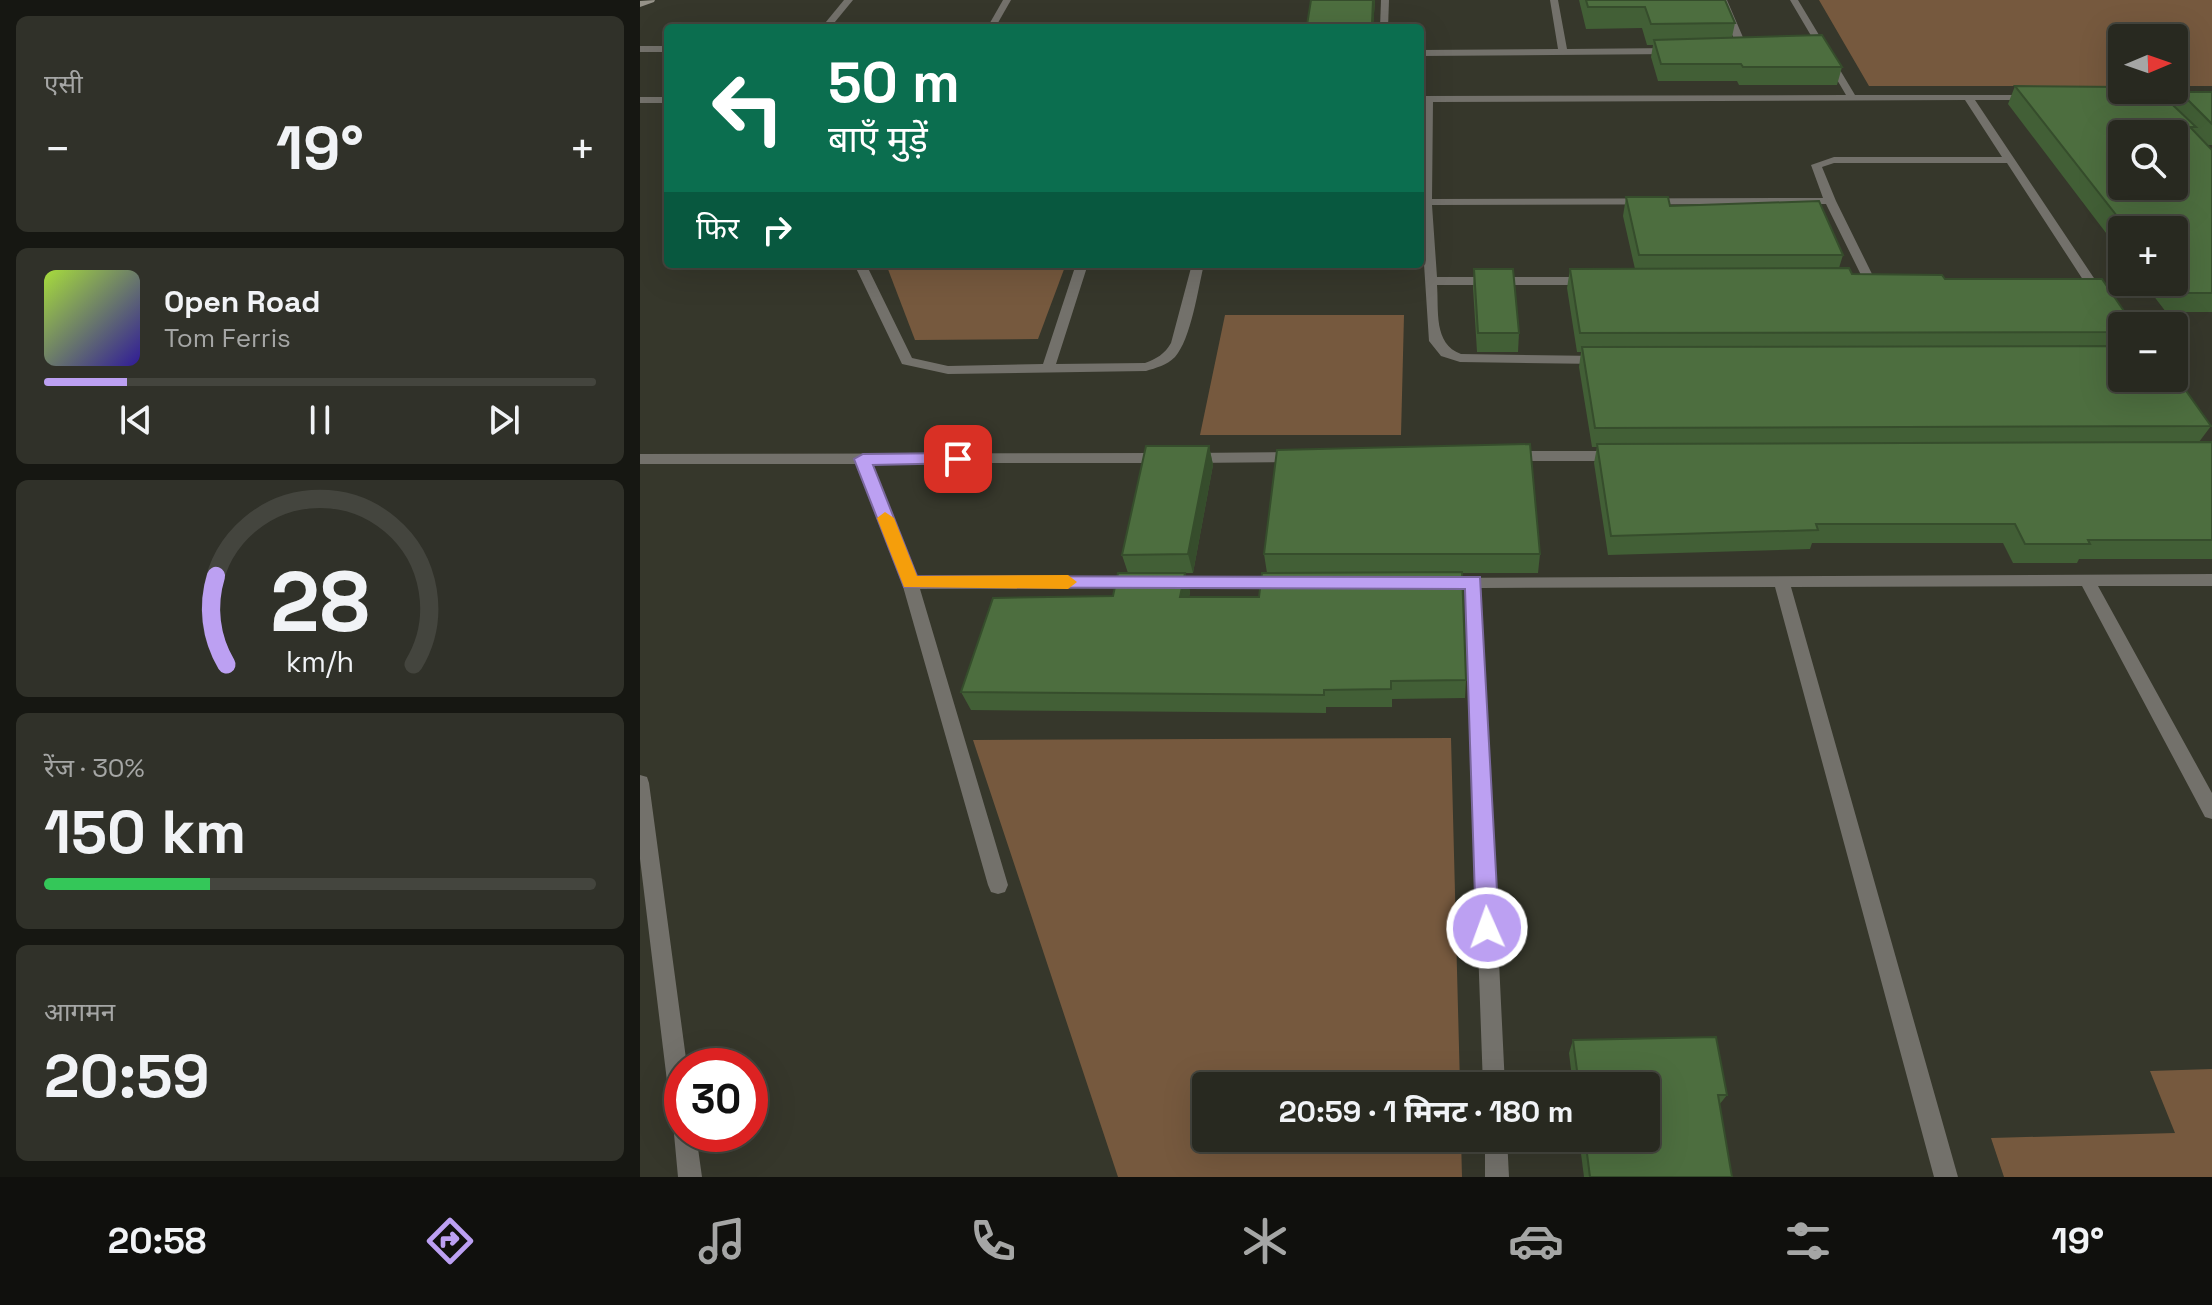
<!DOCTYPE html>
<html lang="hi">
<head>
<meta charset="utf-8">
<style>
  :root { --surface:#282920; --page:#303129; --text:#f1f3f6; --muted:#a5a6a5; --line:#44453e; --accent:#bca0f2 }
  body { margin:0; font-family:"Space Grotesk","Noto Sans Devanagari",sans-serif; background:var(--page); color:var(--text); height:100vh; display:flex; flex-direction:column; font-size:30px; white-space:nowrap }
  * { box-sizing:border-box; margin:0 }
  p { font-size:26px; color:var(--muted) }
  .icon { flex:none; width:44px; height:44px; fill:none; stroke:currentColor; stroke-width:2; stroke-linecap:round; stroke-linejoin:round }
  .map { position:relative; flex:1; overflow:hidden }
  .details { display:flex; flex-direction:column; gap:16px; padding:16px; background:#161712; width:640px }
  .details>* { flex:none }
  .guide { position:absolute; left:24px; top:24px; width:760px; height:244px; border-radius:8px; box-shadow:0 8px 32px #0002,0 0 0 2px var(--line); background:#0b6e4f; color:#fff; overflow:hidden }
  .needle { width:52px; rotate:88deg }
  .fabs { position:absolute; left:1468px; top:24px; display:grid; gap:16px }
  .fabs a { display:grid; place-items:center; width:80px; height:80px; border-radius:8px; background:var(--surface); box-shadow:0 8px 32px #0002,0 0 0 2px var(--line); font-size:40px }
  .speed { position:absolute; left:24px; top:1048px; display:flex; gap:16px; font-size:40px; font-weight:700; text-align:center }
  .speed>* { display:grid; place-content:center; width:104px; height:104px; border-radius:50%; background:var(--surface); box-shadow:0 8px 32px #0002,0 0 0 2px var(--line); line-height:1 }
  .speed .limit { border:12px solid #d22; background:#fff; color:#111 }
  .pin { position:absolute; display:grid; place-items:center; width:68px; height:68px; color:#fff; margin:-34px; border-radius:16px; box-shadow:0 4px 12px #0006 }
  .me { position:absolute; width:88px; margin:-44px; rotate:358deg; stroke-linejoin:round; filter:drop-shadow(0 0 6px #0008) }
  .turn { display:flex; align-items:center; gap:28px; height:168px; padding:0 32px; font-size:36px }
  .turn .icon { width:104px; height:104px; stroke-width:2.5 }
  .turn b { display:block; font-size:56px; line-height:68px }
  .then { display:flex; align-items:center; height:76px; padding:0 32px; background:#0003; gap:16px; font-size:30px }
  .big { font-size:60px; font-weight:700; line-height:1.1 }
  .details .card { flex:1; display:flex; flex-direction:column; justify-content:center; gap:12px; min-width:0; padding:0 28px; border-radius:12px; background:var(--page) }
  .details .dial { align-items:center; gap:0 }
  .dial svg { height:208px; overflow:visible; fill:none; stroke:var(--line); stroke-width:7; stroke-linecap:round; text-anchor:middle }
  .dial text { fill:var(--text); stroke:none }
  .song { display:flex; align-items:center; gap:24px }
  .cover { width:96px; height:96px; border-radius:12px; background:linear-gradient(135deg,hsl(80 70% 55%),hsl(250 70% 35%)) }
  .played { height:8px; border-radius:4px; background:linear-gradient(90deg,var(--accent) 15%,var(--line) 15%) }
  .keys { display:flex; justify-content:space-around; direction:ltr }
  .heat { display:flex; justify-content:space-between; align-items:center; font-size:44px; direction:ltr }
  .charge { height:12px; border-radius:6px; background:linear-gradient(90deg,#34c759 30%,var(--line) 0) }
  .trip { position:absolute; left:552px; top:1072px; width:468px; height:80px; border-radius:8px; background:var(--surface); box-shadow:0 8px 32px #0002,0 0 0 2px var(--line); font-weight:700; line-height:80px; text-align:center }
  .tabs { display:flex; height:128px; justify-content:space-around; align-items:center; background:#10100d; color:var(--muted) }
  .tabs .icon { width:56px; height:56px }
  .tabs .on { color:var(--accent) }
  .tabs b { font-size:36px; color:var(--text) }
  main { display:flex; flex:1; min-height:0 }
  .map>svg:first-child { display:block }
  .green { fill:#76593e }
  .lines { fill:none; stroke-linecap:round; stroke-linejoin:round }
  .service { fill:#73716b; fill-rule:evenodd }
  .minor { fill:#73716b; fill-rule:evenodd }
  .secondary { fill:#959288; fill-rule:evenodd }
  .wall { fill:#425f36 }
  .shaded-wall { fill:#364d2c }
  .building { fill:#4d6e3f; stroke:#364d2c; stroke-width:2; fill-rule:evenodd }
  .route { fill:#bca0f2; stroke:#7a689d; stroke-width:2 }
  .slow { fill:#f59e0b }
</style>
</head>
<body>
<main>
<section class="details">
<div class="card"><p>एसी</p>
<div class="heat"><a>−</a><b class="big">19°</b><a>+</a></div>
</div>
<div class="card">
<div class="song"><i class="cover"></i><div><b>Open Road</b><p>Tom Ferris</p></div></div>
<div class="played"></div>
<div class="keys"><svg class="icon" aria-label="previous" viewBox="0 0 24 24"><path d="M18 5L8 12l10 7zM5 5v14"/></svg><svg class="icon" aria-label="pause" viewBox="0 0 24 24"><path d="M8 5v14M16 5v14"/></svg><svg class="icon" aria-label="next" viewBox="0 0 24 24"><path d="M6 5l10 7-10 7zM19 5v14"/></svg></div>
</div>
<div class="card dial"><svg viewBox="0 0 100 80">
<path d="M14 69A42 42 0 1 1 86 69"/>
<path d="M14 69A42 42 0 0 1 10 35" stroke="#bca0f2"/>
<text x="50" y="56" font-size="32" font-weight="700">28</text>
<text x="50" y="72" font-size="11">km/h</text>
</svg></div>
<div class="card"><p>रेंज · 30%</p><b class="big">150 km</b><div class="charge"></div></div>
<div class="card"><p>आगमन</p><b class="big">20:59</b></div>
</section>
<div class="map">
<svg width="1572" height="1177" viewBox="0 0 1572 1177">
  <rect width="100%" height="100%" fill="#36372b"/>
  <g class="green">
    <path d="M1179 0H1572V86H1534V38H1482V86H1229Z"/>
    <path d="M246 264H426L398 339 275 340Z"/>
    <path d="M585 315H764L761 435H560Z"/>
    <path d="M811 738 820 1086H566V1138H821L822 1177H478L333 740Z"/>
    <path d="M1572 1069V1177H1364L1351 1138 1535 1133 1510 1071Z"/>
  </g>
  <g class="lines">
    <path class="service" d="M0 775 7 777 9 783 47 1066H42V1134H56L62 1177H38L34 1134 40 1125 34 1122 31 1114 0 859Z"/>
    <g class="minor">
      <path d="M204 0H213L190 28H181Z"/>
      <path d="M363 0H371L355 28H347Z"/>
      <path d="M741 0H749L748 28H740Z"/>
      <path d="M910 0H918L927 49 1033 48 1038 51 1033 54 780 56V50L918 49Z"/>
      <path d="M1079 0H1087L1105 42 1098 52 1088 53 1083 50 1092 47 1095 42Z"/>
      <path d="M1150 0H1158L1215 95H1393L1395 97 1390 100H1335L1486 326H1482V333L1477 332 1367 163H1194L1182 167 1196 201 1232 274 1246 281V287H1238L1223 279 1186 204 792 205 797 277H947L953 281 947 285H797C799 310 793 344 821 354L960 356 967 360 960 364 820 362 801 356 789 341 780 202 783 102H780V96L1206 95ZM1325 100 1362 157H1194L1171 165 1183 198 792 199 793 102Z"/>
      <rect x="0" y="46" width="28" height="6"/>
      <path d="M1506 94H1572V100L1503 99 1501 97Z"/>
      <rect x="0" y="97" width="28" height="6"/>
      <path d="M214 264H226L272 358 308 366 403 364 436 264H448L416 364 505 363C516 359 525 354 531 343L552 264H564C558 289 551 339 535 357 527 365 516 368 506 371L308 374 262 364Z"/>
      <path d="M870 451H974L981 456 974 461H870L863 456Z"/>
      <path d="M658 452 665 457 658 462 550 463 543 458 550 453Z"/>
      <path d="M522 453 529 458 522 463H232L276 577 498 576 506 582 498 588 280 589 368 885 365 892 358 894 351 892 348 885 262 583 218 464H0V454Z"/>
      <path d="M1572 574V586H1458L1572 793V819L1565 817 1442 586 1151 587 1318 1177H1294L1135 587 841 588 865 1086H843L825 588 796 586 794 582 796 578Z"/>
      <path d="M526 576H642L650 582 642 588H526L518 582Z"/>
      <path d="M845 1138H867L869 1177H845Z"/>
    </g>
    <path class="secondary" d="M15 0 14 2 0 7V1Z"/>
  </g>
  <g class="wall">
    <path d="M671 0H735L733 28H667Z"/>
    <path d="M939 0H1085L1095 23 1092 37 1202 67 1197 85H1099L1097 81H1018L1011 57 1013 45H1007L1002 28 946 29Z"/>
    <path d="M1375 86 1533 104 1540 92H1572V145H1567L1572 150V312H1526L1503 282H1534V230H1482V254L1368 104Z"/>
    <path d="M986 197 1030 206 1203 255 1199 268 1212 274 1305 279 1482 326V378L1571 426 1559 442H1572V559H1439L1437 563H1373L1363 543H1172L1170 549 968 555 954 463 957 447H952L939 367 941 352H937L927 288 930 269H995L983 216Z"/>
    <path d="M834 269 879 333 878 352H837L833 288Z"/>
    <path d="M569 446 573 465 553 573H545L550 592 549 597H619L627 573 624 554H900L898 573H822L826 680 825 698 752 699V707H686V713L331 710 321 692 473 596 488 573 482 555Z"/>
    <path d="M933 1040 1087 1095 1079 1105 1092 1177H944L939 1138H1006V1086H933L929 1053Z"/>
  </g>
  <g class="shaded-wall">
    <path d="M733 0H735L733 28H732Z"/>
    <path d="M569 446 573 465 553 573 548 554Z"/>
    <path d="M545 573 550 592 545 616 540 597Z"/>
  </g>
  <g class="building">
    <path d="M671 0H733L732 24 667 25Z"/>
    <path d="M946 0H1085L1095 23 1011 24 1005 7H948Z"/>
    <path d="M1182 35 1202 67H1103L1101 64H1021L1014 40Z"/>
    <path d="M1375 86 1482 87V90H1517L1556 127H1550L1572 150V293H1538L1529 282H1534V230H1488ZM1482 134H1534V186H1482Z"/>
    <path d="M1540 92H1572V124Z"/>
    <path d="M986 197H1028L1030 206 1179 201 1203 255H999Z"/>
    <path d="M1209 268 1212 274 1302 275 1305 279H1462L1486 314 1493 317 1500 326H1482V332L940 333 930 269Z"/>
    <path d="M834 269H873L879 333H838Z"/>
    <path d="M1482 346V378H1534V374L1571 426 955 428 942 347Z"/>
    <path d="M1572 442V540H1448L1450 544H1385L1375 524H1176L1178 530 971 536 957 444Z"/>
    <path d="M890 444 900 554H624L637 450Z"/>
    <path d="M506 446H569L548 554 482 555Z"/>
    <path d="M822 572 826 680 751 681V689L684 690V695L321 692 353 598 473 596 478 573H545L540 597H619L622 573Z"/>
    <path d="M1076 1037 1087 1095H1078L1092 1177H950L945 1138H1006V1086H939L933 1040Z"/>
  </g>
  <path class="route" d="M318 453 323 455V463L233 465 277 576 840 577 859 928 855 936 847 940 839 936 836 928 825 589 264 587 214 459 223 454Z"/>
  <path class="slow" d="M245 512 254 518 277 576 428 575 437 582 428 589 264 587 237 518Z"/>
</svg>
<div class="fabs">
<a><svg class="needle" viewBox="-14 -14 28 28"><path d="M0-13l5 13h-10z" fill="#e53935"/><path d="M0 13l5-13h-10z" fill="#a5a6a5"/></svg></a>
<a><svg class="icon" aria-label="search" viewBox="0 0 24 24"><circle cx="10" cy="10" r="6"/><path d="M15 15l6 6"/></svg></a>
<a>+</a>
<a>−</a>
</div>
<div class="speed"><div class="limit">30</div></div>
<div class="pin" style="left:318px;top:459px;background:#d93025"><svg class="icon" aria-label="arrive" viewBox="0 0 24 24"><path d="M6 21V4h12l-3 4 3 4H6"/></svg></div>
<svg class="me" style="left:847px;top:928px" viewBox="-20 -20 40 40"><circle r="17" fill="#bca0f2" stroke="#fff" stroke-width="3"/><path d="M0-11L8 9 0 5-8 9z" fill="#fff"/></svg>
<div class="trip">20:59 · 1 मिनट · 180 m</div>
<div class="guide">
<div class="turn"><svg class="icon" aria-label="left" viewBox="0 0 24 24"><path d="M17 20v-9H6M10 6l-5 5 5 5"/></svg><div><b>50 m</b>बाएँ मुड़ें</div></div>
<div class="then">फिर<svg class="icon" aria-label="right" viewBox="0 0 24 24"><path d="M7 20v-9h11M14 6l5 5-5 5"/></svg></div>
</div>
</div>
</main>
<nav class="tabs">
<b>20:58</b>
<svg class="icon on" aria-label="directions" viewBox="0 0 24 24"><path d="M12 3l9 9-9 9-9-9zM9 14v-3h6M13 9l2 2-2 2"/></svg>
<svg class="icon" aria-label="music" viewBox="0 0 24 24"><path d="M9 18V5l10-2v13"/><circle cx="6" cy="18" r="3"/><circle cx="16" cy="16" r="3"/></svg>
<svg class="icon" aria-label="phone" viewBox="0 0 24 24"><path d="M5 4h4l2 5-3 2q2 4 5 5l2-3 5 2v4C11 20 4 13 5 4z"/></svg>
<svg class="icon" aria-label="climate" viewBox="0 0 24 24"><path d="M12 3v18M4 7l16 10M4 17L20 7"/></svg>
<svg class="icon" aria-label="car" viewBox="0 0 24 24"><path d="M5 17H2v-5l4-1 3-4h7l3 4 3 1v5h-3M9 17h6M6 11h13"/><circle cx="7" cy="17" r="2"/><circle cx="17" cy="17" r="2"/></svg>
<svg class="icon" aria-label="filters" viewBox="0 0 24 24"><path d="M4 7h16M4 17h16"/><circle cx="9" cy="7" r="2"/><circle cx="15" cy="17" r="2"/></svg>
<b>19°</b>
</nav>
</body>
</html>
